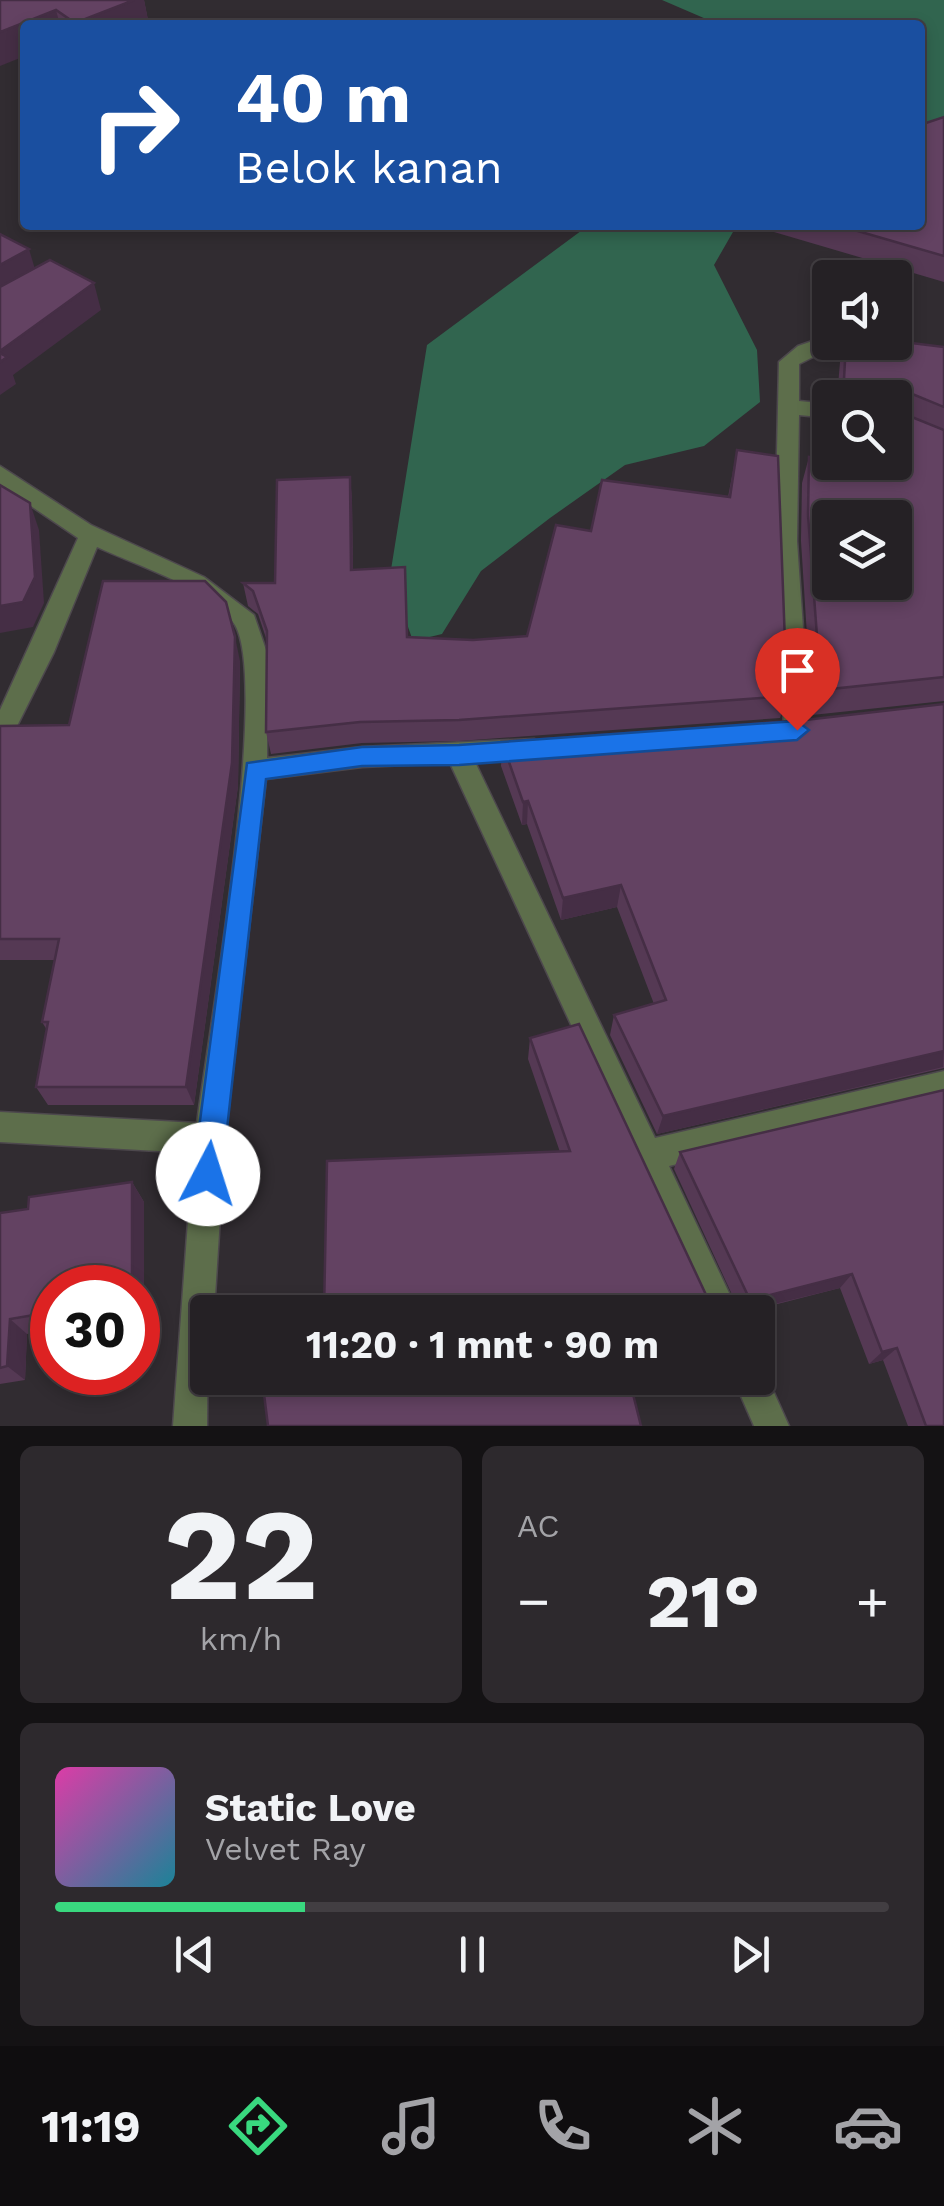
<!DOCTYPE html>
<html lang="id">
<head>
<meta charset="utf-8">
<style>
  :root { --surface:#252125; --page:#2d292d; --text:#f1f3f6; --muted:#a3a3a7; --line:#423e42; --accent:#39d87f }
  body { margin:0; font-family:"Work Sans",sans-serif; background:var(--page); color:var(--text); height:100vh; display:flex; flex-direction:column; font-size:38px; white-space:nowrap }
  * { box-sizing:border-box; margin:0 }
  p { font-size:32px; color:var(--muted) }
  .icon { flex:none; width:55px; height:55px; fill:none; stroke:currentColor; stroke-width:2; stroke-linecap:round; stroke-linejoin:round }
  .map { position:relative; height:1426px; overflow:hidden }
  .panel { display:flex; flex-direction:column; gap:20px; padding:20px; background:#141214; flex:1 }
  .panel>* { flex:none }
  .hud { position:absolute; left:20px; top:20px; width:905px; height:210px; border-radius:10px; box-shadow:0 5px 15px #0003,0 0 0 2px var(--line); background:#1a4fa0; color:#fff; overflow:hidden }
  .controls { position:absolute; left:812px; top:260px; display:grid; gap:20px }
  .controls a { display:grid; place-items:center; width:100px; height:100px; border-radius:10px; background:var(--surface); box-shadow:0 5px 15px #0003,0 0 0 2px var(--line); font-size:50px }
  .speed { position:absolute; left:30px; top:1265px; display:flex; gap:20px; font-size:50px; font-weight:700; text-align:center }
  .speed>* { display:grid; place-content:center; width:130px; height:130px; border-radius:50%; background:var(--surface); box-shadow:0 5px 15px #0003,0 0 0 2px var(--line); line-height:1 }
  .speed .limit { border:15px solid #d22; background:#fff; color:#111 }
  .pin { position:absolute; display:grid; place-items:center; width:85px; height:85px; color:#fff; margin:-102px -42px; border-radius:50% 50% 50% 0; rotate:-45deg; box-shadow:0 0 10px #0007 }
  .pin .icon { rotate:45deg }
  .me { position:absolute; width:110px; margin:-55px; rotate:5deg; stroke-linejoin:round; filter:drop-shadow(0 0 8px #0008) }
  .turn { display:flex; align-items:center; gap:35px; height:210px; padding:0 50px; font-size:45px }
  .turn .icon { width:130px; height:130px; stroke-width:2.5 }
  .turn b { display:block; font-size:70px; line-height:85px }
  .big { font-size:75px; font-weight:700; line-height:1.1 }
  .panel .tile { flex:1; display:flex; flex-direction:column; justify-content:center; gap:15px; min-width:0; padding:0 35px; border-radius:15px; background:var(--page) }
  .panel .dial { align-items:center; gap:0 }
  .dial b { font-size:130px; line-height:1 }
  .song { display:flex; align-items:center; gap:30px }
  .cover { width:120px; height:120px; border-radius:15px; background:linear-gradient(135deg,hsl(320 70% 55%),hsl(190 70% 35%)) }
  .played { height:10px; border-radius:5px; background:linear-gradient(90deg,var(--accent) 30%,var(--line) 30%) }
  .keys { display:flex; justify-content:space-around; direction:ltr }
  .heat { display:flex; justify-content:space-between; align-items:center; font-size:55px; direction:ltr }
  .panel .tiles { flex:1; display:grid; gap:20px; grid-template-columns:1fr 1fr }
  .tile:last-child { grid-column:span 2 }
  .trip { position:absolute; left:190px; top:1295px; width:585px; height:100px; border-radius:10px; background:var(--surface); box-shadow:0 5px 15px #0003,0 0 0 2px var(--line); font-weight:700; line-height:100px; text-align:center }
  .tabs { display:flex; height:160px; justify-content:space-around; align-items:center; background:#0f0d0f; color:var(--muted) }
  .tabs .icon { width:70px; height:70px }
  .tabs .active { color:var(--accent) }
  .tabs b { font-size:45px; color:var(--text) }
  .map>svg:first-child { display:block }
  .forest { fill:#31654f }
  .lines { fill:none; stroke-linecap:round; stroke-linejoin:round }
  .minor-casing { stroke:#4d484d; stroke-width:3 }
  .minor { fill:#5d6e4b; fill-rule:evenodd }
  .wall { fill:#553954 }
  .shaded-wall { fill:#452e45 }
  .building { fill:#634262; stroke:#452e45; stroke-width:2.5; fill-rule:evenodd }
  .route { fill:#1a73e8; stroke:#114b97; stroke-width:2.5 }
</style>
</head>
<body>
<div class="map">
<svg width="944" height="1426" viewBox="0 0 944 1426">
  <rect width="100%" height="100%" fill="#312c31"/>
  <g class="forest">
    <path d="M662 0H944V133L920 143V25H720Z"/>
    <path d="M589 225H737L714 265 757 350 760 402 704 446 625 465 550 518 481 571 442 634 413 641 390 576 427 345Z"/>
  </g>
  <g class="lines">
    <g class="minor-casing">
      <g id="minor">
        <path d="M830 335V342H839L837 345 799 364V401L830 404V418L799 415 797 541 810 730 806 737H788L784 730 775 541 779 362 798 346Z"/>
        <path d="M0 466 91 525 204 577 254 615 267 653V758L362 747 534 739 543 742 547 749 543 756 534 759 475 762 655 1138 944 1071V1101L669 1166 738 1312H704L450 763 362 767 266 779 225 1139 214 1312H208L207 1426H173L193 1153 0 1142V1112L197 1123C208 1038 270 685 235 625 215 590 133 564 97 547L54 652 16 728 0 729V710L78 538 0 485Z"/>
        <path d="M758 1364 762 1366 789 1426H754L733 1378H758Z"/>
      </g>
    </g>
    <use href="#minor" class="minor"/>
  </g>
  <g class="wall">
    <path d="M0 0H144L149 25H25Z"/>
    <path d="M944 117V282L774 232 775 225H920Z"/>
    <path d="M845 342H895L944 347V701L812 715 801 541 802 483 809 457 826 459 830 445V462L895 398H837L840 362Z"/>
    <path d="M737 450 787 696 780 718 459 741 362 743 271 754 266 732 267 641 258 614 248 606 243 583H275L350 477 352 500 353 570 408 637 473 640 527 636 591 531 728 497Z"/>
    <path d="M240 661 238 786 194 1105H48L36 1087 47 1030 42 1022 55 960H0V726L69 725Z"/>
    <path d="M944 704V1068L657 1134 610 1035 614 1015 654 1004 617 907 561 920 527 824 522 825 501 766 502 742 805 720Z"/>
    <path d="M530 1038 708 1299 735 1301 674 1169 680 1152 944 1090V1426H908L883 1360 869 1364 840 1288 746 1312H741L738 1307 735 1312H324L560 1152 528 1059Z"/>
    <path d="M132 1182 144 1202V1315L138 1316V1288H52V1330L27 1334 25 1380 0 1384V1213L28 1209Z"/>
  </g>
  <g class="shaded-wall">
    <path d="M134 0H144L149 25H76L75 23Z"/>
    <path d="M56 10 60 25H25V56L0 66V32Z"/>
    <path d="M29 249 37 276 0 297V265Z"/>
    <path d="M94 283 101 310 13 375 16 384 0 395V351Z"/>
    <path d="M350 477 352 500 353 593 351 570Z"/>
    <path d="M30 503 39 530 44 603 33 627 0 633V606Z"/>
    <path d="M235 637 240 661 238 786 194 1105 186 1087Z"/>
    <path d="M528 801 527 824 522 825 523 802Z"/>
    <path d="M621 885 617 907 561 920 563 898Z"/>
    <path d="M944 1051 943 1067 657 1134 663 1116Z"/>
    <path d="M132 1182 144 1202V1315L138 1306V1288H132Z"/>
    <path d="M852 1274 840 1288 742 1312 750 1300Z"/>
    <path d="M742 1301 735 1312H706L707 1310Z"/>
    <path d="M10 1319 27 1334 25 1380 7 1366Z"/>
    <path d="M897 1348 883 1360 869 1364 882 1352Z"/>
  </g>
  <g class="building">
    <path d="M0 0H134L75 23 56 10 0 32Z"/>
    <path d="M944 117V256L837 225H920V125Z"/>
    <path d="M0 234 29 249 0 265Z"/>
    <path d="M50 260 94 283 0 351V287Z"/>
    <path d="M895 341 944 347V407L905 391 900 395 902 413 944 430V677L821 690 808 515 809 457 830 460V462H895V398H843L846 342H895ZM830 518H895V582H830Z"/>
    <path d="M0 353 7 357 0 362Z"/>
    <path d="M737 450 778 456 787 696 459 720 360 722 266 732 267 631 253 591 243 583H275L277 480 350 477 351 570 405 567 407 637 473 640 527 636 556 525 591 531 602 480 730 497Z"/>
    <path d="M0 485 30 503 35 577 23 602 0 606Z"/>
    <path d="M103 581H205L226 602 235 637 232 763 186 1087H36L48 1022H42L59 939H0V726L69 725Z"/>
    <path d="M944 704V1051L663 1116 614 1015 666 1000 621 885 563 898 528 801 523 802 502 742 805 720Z"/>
    <path d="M579 1024 708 1299 742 1301 707 1310 708 1312H324L327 1161 570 1151 530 1038Z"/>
    <path d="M944 1090V1426H926L897 1348 882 1352 852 1274 750 1300 680 1152Z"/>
    <path d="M132 1182V1288H52V1312L10 1319 7 1366 0 1368V1213L28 1209 29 1197Z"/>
    <path d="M262 1378H629L641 1426H268Z"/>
  </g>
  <path class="route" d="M797 721 809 730 797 740 459 765 362 766 266 779 222 1174 218 1185 208 1189 198 1185 193 1174 247 763 362 747 459 745Z"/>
</svg>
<div class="controls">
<a><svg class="icon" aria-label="sound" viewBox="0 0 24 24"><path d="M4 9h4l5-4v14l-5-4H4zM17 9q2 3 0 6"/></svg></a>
<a><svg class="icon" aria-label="search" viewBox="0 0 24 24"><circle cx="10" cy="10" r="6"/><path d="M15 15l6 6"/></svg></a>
<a><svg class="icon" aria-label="layers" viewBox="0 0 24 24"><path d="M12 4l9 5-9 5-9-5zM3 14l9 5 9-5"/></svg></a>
</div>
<div class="speed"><div class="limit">30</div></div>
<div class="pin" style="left:797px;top:730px;background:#d93025"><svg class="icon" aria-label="arrive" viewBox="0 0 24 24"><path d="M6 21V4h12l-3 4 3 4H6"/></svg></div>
<svg class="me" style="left:208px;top:1174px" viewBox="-20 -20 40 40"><circle r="19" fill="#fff"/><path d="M0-13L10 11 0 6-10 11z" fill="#1a73e8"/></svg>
<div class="trip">11:20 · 1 mnt · 90 m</div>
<div class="hud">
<div class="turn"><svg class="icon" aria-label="right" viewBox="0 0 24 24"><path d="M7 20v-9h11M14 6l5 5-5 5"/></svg><div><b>40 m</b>Belok kanan</div></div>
</div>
</div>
<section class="panel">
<div class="tiles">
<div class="tile dial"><b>22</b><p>km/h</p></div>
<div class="tile"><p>AC</p>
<div class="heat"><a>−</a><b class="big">21°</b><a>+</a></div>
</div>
<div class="tile">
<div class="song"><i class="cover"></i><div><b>Static Love</b><p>Velvet Ray</p></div></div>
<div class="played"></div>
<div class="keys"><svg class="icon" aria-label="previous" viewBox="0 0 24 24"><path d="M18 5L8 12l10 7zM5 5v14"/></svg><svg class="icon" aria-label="pause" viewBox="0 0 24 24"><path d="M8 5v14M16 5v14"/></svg><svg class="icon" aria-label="next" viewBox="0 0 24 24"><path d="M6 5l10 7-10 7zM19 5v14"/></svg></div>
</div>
</div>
</section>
<nav class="tabs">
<b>11:19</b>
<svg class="icon active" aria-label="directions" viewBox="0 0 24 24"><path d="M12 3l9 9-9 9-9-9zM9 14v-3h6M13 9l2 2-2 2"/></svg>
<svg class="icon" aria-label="music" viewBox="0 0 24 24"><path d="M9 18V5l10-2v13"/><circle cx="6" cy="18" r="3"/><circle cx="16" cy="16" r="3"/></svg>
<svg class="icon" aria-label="phone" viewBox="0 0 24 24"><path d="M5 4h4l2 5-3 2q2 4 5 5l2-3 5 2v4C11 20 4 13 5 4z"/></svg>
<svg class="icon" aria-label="climate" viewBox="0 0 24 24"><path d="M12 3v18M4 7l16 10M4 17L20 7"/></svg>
<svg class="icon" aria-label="car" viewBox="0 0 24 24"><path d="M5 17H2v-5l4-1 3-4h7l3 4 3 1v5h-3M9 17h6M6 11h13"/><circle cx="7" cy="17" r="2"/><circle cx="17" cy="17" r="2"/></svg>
</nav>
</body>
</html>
